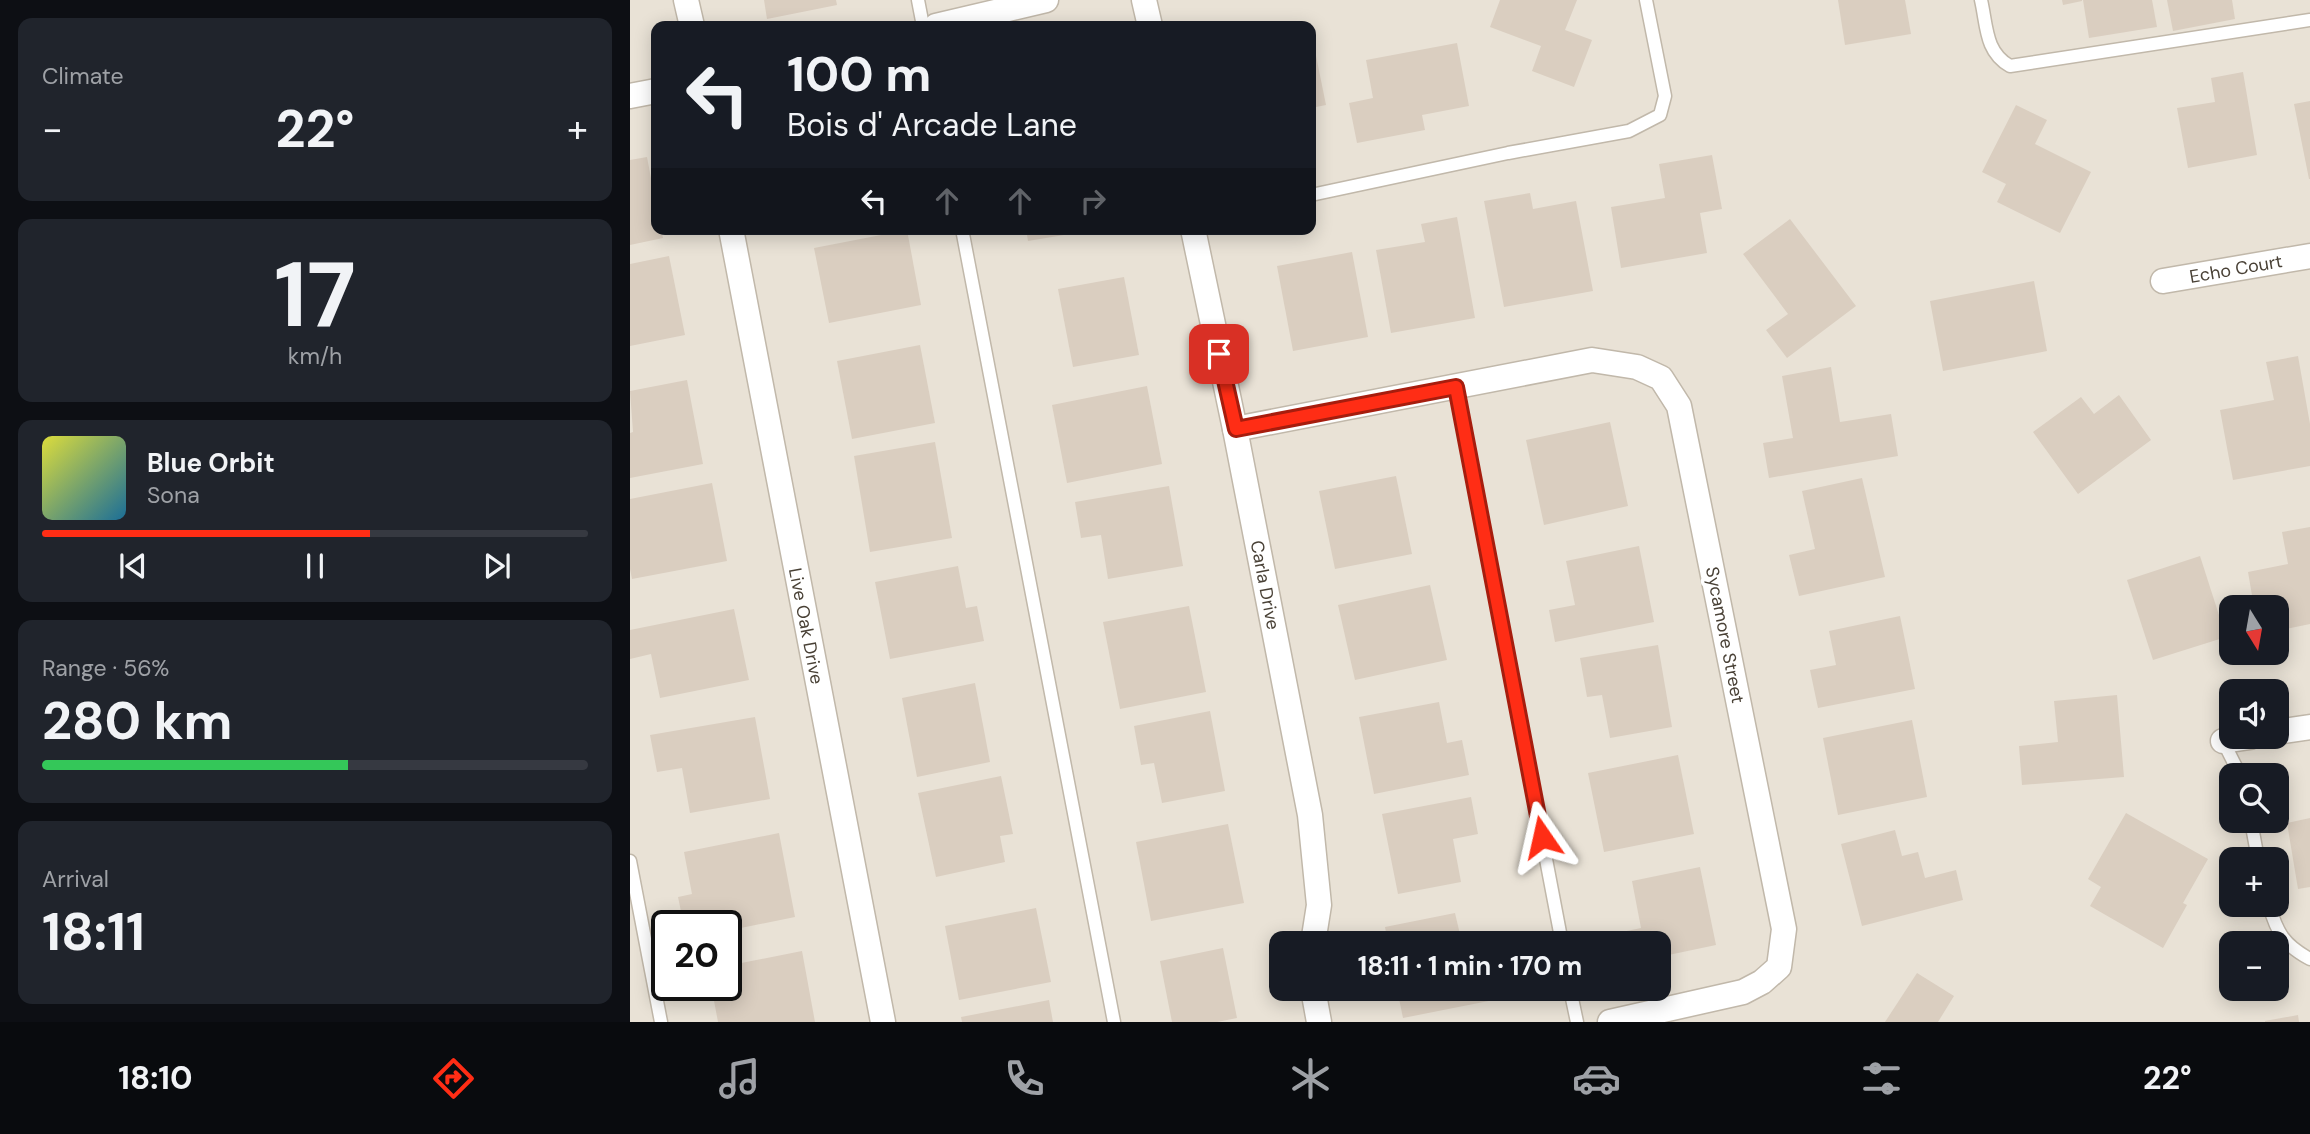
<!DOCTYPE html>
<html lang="en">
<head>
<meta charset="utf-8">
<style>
  :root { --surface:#171b24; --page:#20242c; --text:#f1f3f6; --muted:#9ea1a6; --line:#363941; --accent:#ff2d15 }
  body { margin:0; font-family:"DM Sans",sans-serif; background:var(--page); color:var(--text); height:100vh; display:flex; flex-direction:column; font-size:26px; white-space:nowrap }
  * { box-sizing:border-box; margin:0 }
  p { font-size:23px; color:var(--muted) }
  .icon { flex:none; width:38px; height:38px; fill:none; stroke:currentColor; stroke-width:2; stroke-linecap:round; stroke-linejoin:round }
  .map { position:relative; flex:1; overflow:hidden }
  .side { display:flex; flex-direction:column; gap:18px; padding:18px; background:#0d0f14; width:630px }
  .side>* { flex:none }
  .hud { position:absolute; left:21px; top:21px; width:665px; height:214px; border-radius:14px; box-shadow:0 4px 18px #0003; background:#171b24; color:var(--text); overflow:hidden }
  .needle { width:46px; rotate:169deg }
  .fabs { position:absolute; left:1589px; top:595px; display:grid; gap:14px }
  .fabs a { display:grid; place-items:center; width:70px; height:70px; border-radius:14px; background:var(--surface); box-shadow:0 4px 18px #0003; font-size:35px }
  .speed { position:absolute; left:21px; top:910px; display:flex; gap:14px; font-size:35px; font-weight:700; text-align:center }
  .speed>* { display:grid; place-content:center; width:91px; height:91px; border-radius:50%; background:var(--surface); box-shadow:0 4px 18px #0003; line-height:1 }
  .speed .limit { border:4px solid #111; border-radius:10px; background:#fff; color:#111 }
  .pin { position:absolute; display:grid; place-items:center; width:60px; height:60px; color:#fff; margin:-30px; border-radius:14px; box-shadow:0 4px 10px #0006 }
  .me { position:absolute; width:77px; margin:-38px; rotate:349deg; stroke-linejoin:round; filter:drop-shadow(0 0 5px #0008) }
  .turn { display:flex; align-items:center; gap:24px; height:147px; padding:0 21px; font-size:32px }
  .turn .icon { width:91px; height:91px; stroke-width:2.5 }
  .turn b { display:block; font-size:49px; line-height:60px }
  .lanes { display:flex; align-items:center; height:66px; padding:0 21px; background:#0003; justify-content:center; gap:35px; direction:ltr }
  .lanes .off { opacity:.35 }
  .big { font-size:52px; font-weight:700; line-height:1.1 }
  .side .card { flex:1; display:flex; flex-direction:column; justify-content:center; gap:10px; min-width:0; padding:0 24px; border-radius:14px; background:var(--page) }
  .side .dial { align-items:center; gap:0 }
  .dial b { font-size:91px; line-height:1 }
  .song { display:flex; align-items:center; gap:21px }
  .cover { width:84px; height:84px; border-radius:10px; background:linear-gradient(135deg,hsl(60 70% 55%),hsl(200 70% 35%)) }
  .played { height:7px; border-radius:4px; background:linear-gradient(90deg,var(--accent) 60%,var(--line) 60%) }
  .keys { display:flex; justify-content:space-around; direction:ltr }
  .heat { display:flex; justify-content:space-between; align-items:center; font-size:38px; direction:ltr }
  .charge { height:10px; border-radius:5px; background:linear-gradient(90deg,#34c759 56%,var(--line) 0) }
  .trip { position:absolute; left:639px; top:931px; width:402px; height:70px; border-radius:14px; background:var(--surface); box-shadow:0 4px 18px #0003; font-weight:700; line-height:70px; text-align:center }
  .dock { display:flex; height:112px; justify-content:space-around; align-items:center; background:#090b0e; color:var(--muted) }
  .dock .icon { width:49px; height:49px }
  .dock .active { color:var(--accent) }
  .dock b { font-size:32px; color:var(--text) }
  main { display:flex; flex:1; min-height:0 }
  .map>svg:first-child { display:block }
  .residential { fill:#e9e2d6; fill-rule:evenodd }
  .building { fill:#dacec0 }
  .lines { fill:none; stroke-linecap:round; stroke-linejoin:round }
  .lane-casing { stroke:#c1b8aa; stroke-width:15 }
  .street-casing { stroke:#c1b8aa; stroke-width:27 }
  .lane { stroke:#fff; stroke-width:12 }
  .street { stroke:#fff; stroke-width:24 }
  .route-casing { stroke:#a61d0e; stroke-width:18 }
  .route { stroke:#ff2d15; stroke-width:12 }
  .labels { text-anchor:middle; stroke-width:7; stroke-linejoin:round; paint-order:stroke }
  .street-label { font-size:18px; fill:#494136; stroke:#fff }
</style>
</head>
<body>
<main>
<section class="side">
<div class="card"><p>Climate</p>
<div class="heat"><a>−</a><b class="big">22°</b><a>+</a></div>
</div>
<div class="card dial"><b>17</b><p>km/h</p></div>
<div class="card">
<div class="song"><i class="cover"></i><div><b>Blue Orbit</b><p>Sona</p></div></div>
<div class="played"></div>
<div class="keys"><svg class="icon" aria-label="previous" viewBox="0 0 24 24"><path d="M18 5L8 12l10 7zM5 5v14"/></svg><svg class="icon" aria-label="pause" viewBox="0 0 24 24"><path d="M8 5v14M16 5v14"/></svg><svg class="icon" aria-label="next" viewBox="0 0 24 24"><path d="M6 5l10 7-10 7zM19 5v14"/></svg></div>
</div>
<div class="card"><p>Range · 56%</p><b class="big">280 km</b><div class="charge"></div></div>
<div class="card"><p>Arrival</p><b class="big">18:11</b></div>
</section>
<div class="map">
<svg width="1680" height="1022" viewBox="0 0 1680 1022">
  <rect width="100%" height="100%" fill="#f5f0e8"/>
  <path class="residential" d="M0 0H1680V1022H0ZM26 26H681V229H26ZM1601 607H1647V653H1601ZM1601 691H1647V737H1601ZM1601 775H1647V821H1601ZM1601 859H1647V905H1601ZM37 926H96V985H37ZM651 943H1029V989H651ZM1601 943H1647V989H1601Z"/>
  <g class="building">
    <path d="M134 0H206L207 5 137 19Z"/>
    <path d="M870 0H947L935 30 962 40 944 87 902 71 911 46 860 27Z"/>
    <path d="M1208 0H1275L1281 34 1215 45Z"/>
    <path d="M1432 0H1452V1L1433 5Z"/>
    <path d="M1453 0H1522L1527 27 1459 38Z"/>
    <path d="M1537 0H1602L1605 19 1543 31Z"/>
    <path d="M681 31 696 105 681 108Z"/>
    <path d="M827 43 839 106 792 115 795 130 727 143 719 103 743 98 736 60Z"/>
    <path d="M1613 72 1627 155 1558 168 1547 108 1585 102 1581 78Z"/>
    <path d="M1680 101V179H1679L1664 104Z"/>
    <path d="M1386 105 1417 120 1405 144 1461 172 1430 233 1367 202 1376 184 1352 172Z"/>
    <path d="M1082 155 1092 209 1070 213 1077 253 991 268 981 207 1035 198 1029 164Z"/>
    <path d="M17 157 26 205V229H31L33 238 0 245V160Z"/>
    <path d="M900 193 903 209 946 201 963 291 874 307 854 201Z"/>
    <path d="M827 217 845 318 761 333 746 250 795 242 791 224Z"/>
    <path d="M1160 219 1226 306 1157 358 1136 330 1158 314 1113 254Z"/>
    <path d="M396 229H458V231L398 241Z"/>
    <path d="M277 230 291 305 199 323 184 248Z"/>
    <path d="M722 252 738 337 663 351 647 266Z"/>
    <path d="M39 256 55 335 0 346V264Z"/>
    <path d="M494 277 509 355 443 367 428 289Z"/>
    <path d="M1404 281 1417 351 1313 371 1300 301Z"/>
    <path d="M290 345 305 423 222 439 207 361Z"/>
    <path d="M1668 356 1680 424V466L1603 480 1590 410 1644 400 1636 362Z"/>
    <path d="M1201 367 1210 422 1261 414 1268 456 1139 478 1133 443 1163 438 1152 376Z"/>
    <path d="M57 380 73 464 0 478V433L3 432 0 391Z"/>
    <path d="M517 386 532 464 437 483 422 405Z"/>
    <path d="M1489 395 1521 440 1448 494 1403 432 1451 397 1464 414Z"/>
    <path d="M980 422 998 506 914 525 896 440Z"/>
    <path d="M305 442 322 538 240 552 224 456Z"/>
    <path d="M766 476 782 554 705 569 689 491Z"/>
    <path d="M1232 478 1255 577 1169 596 1159 555 1185 549 1172 491Z"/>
    <path d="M82 483 97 561 2 579 0 569V499Z"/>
    <path d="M539 486 553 566 478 579 471 535 451 538 445 502Z"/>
    <path d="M1680 527V624L1647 631V607H1624L1618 572 1658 564 1652 532Z"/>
    <path d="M1009 546 1024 622 925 642 919 610 945 605 936 561Z"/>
    <path d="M1570 556 1596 637 1523 660 1497 580Z"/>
    <path d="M328 566 336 608 347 606 354 641 260 659 245 582Z"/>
    <path d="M800 585 817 660 725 680 708 605Z"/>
    <path d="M559 606 576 692 490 709 473 622Z"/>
    <path d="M104 609 119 680 30 698 21 654 0 659V630Z"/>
    <path d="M1270 616 1285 689 1188 708 1180 670 1206 665 1199 631Z"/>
    <path d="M1028 645 1042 727 980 738 972 695 957 697 950 658Z"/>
    <path d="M345 683 360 762 287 777 272 698Z"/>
    <path d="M1487 695 1494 777 1392 785 1389 746 1428 742 1424 701Z"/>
    <path d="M809 702 817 743 832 740 839 775 744 794 729 717Z"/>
    <path d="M580 711 595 791 532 803 524 763 511 765 504 726Z"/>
    <path d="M125 717 140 799 60 813 52 768 27 772 20 735Z"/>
    <path d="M1282 720 1297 797 1208 815 1193 738Z"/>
    <path d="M1048 755 1064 834 974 852 958 773Z"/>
    <path d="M371 776 383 834 370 836 375 862 306 877 288 793Z"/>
    <path d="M841 797 848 834 823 839 831 882 768 894 752 814Z"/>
    <path d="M1496 813 1578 859 1553 903 1557 905 1533 948 1460 906 1471 887 1458 879Z"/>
    <path d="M1680 818V887L1668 889 1657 823Z"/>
    <path d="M598 824 614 903 521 921 506 842Z"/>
    <path d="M1265 830 1272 856 1288 852 1295 878 1326 870 1333 900 1232 926 1211 844Z"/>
    <path d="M149 833 165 917 96 931V926H54L48 897 62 894 54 852Z"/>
    <path d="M1070 867 1086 945 1029 957V943H974L973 936 1011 928 1002 881Z"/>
    <path d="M406 908 421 982 329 1000 315 926Z"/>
    <path d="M825 913 832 943H758L755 927Z"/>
    <path d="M593 948 607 1018 587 1022H542L530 961Z"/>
    <path d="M172 951 185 1022H88L81 985H96V966Z"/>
    <path d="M1287 973 1324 996 1308 1022H1255Z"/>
    <path d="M767 989H878L879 997 773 1018Z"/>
    <path d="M419 1000 423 1022H332L331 1017Z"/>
    <path d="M1668 1015 1669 1022H1635V1021Z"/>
  </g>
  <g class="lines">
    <g class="lane-casing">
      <g id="lane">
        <path d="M288 0 293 26"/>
        <path d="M1351 0C1357 26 1355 52 1380 66L1680 20"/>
        <path d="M681 195 878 153 999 131 1030 115 1035 96 1016 0"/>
        <path d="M332 229 484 1022"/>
        <path d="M826 387 932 943"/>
        <path d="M1593 741 1610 775"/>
        <path d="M1621 821 1628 859"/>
        <path d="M0 861 31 1022"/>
        <path d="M1639 905C1647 933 1654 945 1680 959"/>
        <path d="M940 989 947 1022"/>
      </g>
    </g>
    <g class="street-casing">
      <g id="street">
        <path d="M56 0 62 26"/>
        <path d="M514 0 520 26"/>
        <path d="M306 26 416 0"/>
        <path d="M0 96 26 91"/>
        <path d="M101 229 253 1022"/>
        <path d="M563 229 605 429 680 815 689 905 683 943"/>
        <path d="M1533 281 1680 256"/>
        <path d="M605 429 962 360 1007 367 1031 378 1049 406 1154 929 1149 967 1132 982 1113 992 980 1022"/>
        <path d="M1647 732 1680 727"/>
        <path d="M1593 741 1620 737"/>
        <path d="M683 989 689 1022"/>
      </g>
    </g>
    <use href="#lane" class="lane"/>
    <use href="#street" class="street"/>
  </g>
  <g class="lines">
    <g class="route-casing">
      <path id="route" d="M589 354 606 429 826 387 912 837"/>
    </g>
    <use href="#route" class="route"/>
  </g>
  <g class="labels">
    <g class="street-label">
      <text transform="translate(1606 269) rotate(-10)" y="6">Echo Court</text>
      <text transform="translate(635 585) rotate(79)" y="6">Carla Drive</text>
      <text transform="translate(176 626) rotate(79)" y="6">Live Oak Drive</text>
      <text transform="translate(1095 635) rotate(79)" y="6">Sycamore Street</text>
    </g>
  </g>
</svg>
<div class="fabs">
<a><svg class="needle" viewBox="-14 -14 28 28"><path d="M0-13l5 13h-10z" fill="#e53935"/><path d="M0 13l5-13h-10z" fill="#9ea1a6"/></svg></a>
<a><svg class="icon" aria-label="sound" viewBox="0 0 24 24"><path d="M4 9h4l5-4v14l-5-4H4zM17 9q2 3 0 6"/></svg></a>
<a><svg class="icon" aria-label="search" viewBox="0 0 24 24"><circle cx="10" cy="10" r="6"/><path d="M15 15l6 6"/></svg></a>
<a>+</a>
<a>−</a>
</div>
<div class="speed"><div class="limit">20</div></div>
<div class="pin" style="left:589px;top:354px;background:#d93025"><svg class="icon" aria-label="arrive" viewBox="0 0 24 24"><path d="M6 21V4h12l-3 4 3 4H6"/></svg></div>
<svg class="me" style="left:912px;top:837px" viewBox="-20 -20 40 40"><path d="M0-17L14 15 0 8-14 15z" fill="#ff2d15" stroke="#fff" stroke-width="4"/></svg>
<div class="trip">18:11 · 1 min · 170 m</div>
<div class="hud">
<div class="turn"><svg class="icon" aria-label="left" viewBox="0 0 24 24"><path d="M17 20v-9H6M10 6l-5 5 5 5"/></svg><div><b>100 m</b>Bois d' Arcade Lane</div></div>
<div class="lanes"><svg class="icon" aria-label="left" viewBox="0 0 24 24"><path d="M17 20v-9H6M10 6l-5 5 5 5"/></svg><svg class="icon off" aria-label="ahead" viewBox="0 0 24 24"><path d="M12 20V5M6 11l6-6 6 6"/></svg><svg class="icon off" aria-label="ahead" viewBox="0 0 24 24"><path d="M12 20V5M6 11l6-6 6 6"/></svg><svg class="icon off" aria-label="right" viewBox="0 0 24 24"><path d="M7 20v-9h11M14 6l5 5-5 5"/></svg></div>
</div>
</div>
</main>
<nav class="dock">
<b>18:10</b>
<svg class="icon active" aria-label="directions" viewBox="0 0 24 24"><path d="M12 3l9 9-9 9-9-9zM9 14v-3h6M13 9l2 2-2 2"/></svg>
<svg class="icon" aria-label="music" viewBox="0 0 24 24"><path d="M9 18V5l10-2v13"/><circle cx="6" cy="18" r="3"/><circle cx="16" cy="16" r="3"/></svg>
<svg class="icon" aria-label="phone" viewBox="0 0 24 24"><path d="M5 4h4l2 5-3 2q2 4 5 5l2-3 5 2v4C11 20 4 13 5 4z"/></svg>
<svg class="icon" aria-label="climate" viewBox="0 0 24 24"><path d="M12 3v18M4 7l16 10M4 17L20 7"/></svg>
<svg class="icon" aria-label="car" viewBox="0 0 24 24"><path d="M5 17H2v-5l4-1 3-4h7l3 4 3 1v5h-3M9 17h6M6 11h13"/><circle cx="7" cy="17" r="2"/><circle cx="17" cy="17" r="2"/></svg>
<svg class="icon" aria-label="filters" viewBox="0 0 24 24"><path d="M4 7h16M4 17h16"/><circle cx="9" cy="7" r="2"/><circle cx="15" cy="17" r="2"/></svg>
<b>22°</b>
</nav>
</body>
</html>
